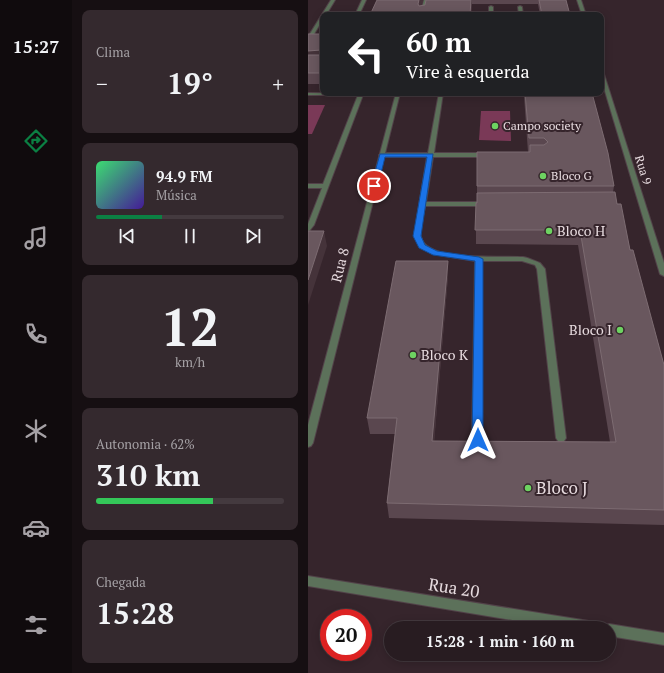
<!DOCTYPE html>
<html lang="pt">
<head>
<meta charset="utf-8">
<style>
  :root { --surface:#281c21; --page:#34292e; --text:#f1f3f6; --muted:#a5a1a5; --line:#443a3f; --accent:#0b8043 }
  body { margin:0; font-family:"PT Serif",serif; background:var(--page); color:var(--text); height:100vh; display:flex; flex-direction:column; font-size:15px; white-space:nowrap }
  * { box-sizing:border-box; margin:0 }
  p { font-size:13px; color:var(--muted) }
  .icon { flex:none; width:22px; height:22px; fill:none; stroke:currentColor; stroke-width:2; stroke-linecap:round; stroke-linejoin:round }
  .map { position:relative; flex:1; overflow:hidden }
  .details { display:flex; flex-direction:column; gap:10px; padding:10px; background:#160f12; width:236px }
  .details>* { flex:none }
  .hud { position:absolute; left:12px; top:12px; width:284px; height:84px; border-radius:8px; box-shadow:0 2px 10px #0003,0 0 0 1px var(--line); background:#202124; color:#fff; overflow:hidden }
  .speed { position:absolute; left:12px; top:609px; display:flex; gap:8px; font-size:20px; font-weight:700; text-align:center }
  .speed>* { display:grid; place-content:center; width:52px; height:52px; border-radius:50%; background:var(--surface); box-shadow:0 2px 10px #0003,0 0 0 1px var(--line); line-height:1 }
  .speed .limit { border:6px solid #d22; background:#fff; color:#111 }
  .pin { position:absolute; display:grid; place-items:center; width:34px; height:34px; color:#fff; margin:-17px; border:2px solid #fff; border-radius:50%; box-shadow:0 1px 4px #0007 }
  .me { position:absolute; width:44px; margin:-22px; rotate:0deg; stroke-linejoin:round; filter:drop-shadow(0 0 3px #0008) }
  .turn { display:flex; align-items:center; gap:14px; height:84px; padding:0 20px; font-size:18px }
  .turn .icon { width:52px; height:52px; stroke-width:2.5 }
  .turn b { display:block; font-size:28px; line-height:34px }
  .big { font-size:30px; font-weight:700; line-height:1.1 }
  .details .tile { flex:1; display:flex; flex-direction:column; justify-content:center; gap:6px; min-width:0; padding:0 14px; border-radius:8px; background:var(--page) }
  .details .dial { align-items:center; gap:0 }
  .dial b { font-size:52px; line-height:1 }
  .song { display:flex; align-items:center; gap:12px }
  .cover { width:48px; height:48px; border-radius:6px; background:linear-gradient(135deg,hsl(140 70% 55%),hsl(260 70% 35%)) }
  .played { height:4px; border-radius:2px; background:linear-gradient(90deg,var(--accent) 35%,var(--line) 35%) }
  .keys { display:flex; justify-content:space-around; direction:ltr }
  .heat { display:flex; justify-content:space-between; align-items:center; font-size:22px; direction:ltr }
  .charge { height:6px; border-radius:3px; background:linear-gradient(90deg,#34c759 62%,var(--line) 0) }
  .trip { position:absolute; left:76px; top:621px; width:232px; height:40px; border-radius:20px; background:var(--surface); box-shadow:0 2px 10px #0003,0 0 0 1px var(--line); font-weight:700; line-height:40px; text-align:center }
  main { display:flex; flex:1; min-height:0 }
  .tabs { display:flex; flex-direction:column; width:72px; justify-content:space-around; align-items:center; background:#100b0d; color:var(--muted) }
  .tabs .icon { width:28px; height:28px }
  .tabs .on { color:var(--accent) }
  .tabs b { font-size:18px; color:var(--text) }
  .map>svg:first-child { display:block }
  .green { fill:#7a3957 }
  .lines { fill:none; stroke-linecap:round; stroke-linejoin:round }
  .lane-casing { stroke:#524249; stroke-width:2 }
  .street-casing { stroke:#524249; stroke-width:2 }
  .lane { fill:#5c715a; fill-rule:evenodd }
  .street { fill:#5c715a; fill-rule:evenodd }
  .wall { fill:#5a474f }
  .shaded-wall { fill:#45333a }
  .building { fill:#69575e; stroke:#7d6c72 }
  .route { fill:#1a73e8; stroke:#114b97 }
  .poi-dot { fill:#6dd361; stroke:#36252c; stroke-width:1.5 }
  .labels { text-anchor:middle; stroke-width:4; stroke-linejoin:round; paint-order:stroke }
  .far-poi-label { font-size:12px; fill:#e7dbdf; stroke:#36252c; text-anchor:start }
  .far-street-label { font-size:12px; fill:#e7dbdf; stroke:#36252c }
  .poi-label { font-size:14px; fill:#e7dbdf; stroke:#36252c; text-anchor:start }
  .street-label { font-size:14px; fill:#e7dbdf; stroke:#36252c }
  .near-poi-label { font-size:17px; fill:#e7dbdf; stroke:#36252c; text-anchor:start }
  .near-street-label { font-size:17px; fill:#e7dbdf; stroke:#36252c }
</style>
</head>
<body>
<main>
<nav class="tabs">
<b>15:27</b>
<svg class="icon on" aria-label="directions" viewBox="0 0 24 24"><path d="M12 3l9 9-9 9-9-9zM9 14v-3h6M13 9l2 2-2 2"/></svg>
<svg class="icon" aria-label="music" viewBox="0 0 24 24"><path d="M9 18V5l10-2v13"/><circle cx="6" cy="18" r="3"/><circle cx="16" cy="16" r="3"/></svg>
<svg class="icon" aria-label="phone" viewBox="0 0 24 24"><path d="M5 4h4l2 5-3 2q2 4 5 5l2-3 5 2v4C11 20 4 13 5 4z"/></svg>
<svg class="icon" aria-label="climate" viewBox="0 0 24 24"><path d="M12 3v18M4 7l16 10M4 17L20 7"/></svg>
<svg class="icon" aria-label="car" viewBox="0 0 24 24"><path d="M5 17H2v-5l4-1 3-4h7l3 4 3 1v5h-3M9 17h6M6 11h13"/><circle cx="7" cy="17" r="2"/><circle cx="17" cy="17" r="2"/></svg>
<svg class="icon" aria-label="filters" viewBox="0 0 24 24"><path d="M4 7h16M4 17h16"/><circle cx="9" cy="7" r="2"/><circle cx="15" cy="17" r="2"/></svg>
</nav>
<section class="details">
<div class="tile"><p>Clima</p>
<div class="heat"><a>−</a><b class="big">19°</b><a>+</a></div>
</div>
<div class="tile">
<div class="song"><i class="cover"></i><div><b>94.9 FM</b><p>Música</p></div></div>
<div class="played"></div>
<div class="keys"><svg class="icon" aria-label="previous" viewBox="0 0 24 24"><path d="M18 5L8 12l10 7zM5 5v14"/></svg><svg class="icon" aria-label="pause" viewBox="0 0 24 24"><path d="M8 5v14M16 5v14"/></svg><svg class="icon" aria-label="next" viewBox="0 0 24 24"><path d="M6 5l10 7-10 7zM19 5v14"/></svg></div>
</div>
<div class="tile dial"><b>12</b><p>km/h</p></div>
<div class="tile"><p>Autonomia · 62%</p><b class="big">310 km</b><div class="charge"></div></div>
<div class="tile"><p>Chegada</p><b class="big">15:28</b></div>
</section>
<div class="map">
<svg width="356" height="673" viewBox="0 0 356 673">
  <rect width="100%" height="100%" fill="#36252c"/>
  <g class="green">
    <path d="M0 105H17L4 134H0Z"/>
    <path d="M173 111H202L203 141 171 140Z"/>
  </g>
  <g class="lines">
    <g class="lane-casing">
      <g id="lane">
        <path d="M23 0H27L18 15H15V19L3 39 6 41H15V43H5L0 40V37Z"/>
        <path d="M54 0H58L51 15H47Z"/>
        <path d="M183 6 185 7V15H181V7Z"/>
        <path d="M212 6 214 7 215 15H211L210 7Z"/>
        <path d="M0 93 92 94 90 95H55L6 225 2 230 0 231V224L14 188H0V184H15L50 95H0Z"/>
        <path d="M131 93H135L126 153H179L182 155 179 157H125L118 202H177L180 204 177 206H117C116 213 111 230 113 237 119 263 194 255 215 257 221 258 227 261 232 263L237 269 258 438 256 441 253 442 250 441 248 438 229 269 227 265 214 261H174V440L172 443 169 444 166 443 164 440 167 261 125 254 112 247 106 236 119 157H74L71 155 74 153H120Z"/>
      </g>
    </g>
    <g class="street-casing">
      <g id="street">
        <path d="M116 0H120L116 15H112Z"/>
        <path d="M269 0H273L278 15H274Z"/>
        <path d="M293 70 295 71 356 263V276L352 274 293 78Z"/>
        <path d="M88 93H92L5 443 3 446 0 447V425Z"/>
        <path d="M0 576 287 622 291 624 293 628H252L0 586Z"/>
        <path d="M301 624 356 633V645L301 636V628H296L297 626Z"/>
      </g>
    </g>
    <use href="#lane" class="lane"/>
    <use href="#street" class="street"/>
  </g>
  <g class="wall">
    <path d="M69 0H115L113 6 117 5 118 0H258L262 15H232L230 4H164L163 15Z"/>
    <rect x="0" y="34" width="15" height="50"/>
    <path d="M173 93H284L306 186 305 192 309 204 356 365V525L81 518 79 503 87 434H62L59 418 140 276 126 441 302 442 270 245 168 244V203H169V152H221H220L216 96 173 95Z"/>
  </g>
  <g class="shaded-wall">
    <path d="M111 0H115L111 15 110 4Z"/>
    <path d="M163 0H164V4L163 15H162Z"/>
    <path d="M13 50 15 62 0 63V51Z"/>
    <path d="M16 231 19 246 0 305V280Z"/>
    <path d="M140 261V276L125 457 124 441Z"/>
  </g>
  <g class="building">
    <path d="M69 0H111L110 4 111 6 117 5 118 0H163L162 15H62Z"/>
    <path d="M231 0H258L262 15H234Z"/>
    <path d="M0 34H15V73H0V55H14L13 50 0 51Z"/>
    <path d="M217 93H284L300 153 306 186H169V152H222V145H236L240 142 236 138H221Z"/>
    <path d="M307 192 309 204H313L322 250H325L356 365V510L79 503 89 418H59L88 261H140L124 441 308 442 272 230H167L168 203H169V193Z"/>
    <path d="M0 231H16L0 280Z"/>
  </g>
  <path class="route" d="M72 154H125L113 236 117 245 129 251 171 257 175 259V440L173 443H166L164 440 167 261 125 255 111 248 105 236 119 157H77L70 186 66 188 63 186Z"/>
  <g class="poi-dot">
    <circle cx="187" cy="126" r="4"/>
    <circle cx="235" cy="176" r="4"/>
    <circle cx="241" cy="231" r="4"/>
    <circle cx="312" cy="330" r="4"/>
    <circle cx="105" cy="355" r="4"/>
    <circle cx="220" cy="488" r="4"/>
  </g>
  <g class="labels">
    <g class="far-poi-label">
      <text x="195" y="130">Campo society</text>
      <text x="243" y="180">Bloco G</text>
    </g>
    <g class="far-street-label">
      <text transform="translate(335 170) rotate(73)" y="4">Rua 9</text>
    </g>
    <g class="poi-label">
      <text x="249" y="236">Bloco H</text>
      <text x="304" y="335" text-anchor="end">Bloco I</text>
      <text x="113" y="360">Bloco K</text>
    </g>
    <g class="street-label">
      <text transform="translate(32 265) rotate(-76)" y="5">Rua 8</text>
    </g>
    <g class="near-poi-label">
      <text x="228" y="494">Bloco J</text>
    </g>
    <g class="near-street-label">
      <text transform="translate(146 588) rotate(9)" y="6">Rua 20</text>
    </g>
  </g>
</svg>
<div class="speed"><div class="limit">20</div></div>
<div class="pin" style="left:66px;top:186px;background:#d93025"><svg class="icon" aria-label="arrive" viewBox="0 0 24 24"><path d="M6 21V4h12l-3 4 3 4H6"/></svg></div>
<svg class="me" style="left:170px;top:440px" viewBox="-20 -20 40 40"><path d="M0-17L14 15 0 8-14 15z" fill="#1a73e8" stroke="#fff" stroke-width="4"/></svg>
<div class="trip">15:28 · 1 min · 160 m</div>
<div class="hud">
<div class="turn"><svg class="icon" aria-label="left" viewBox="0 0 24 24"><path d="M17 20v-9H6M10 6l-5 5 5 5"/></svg><div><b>60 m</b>Vire à esquerda</div></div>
</div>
</div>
</main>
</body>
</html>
